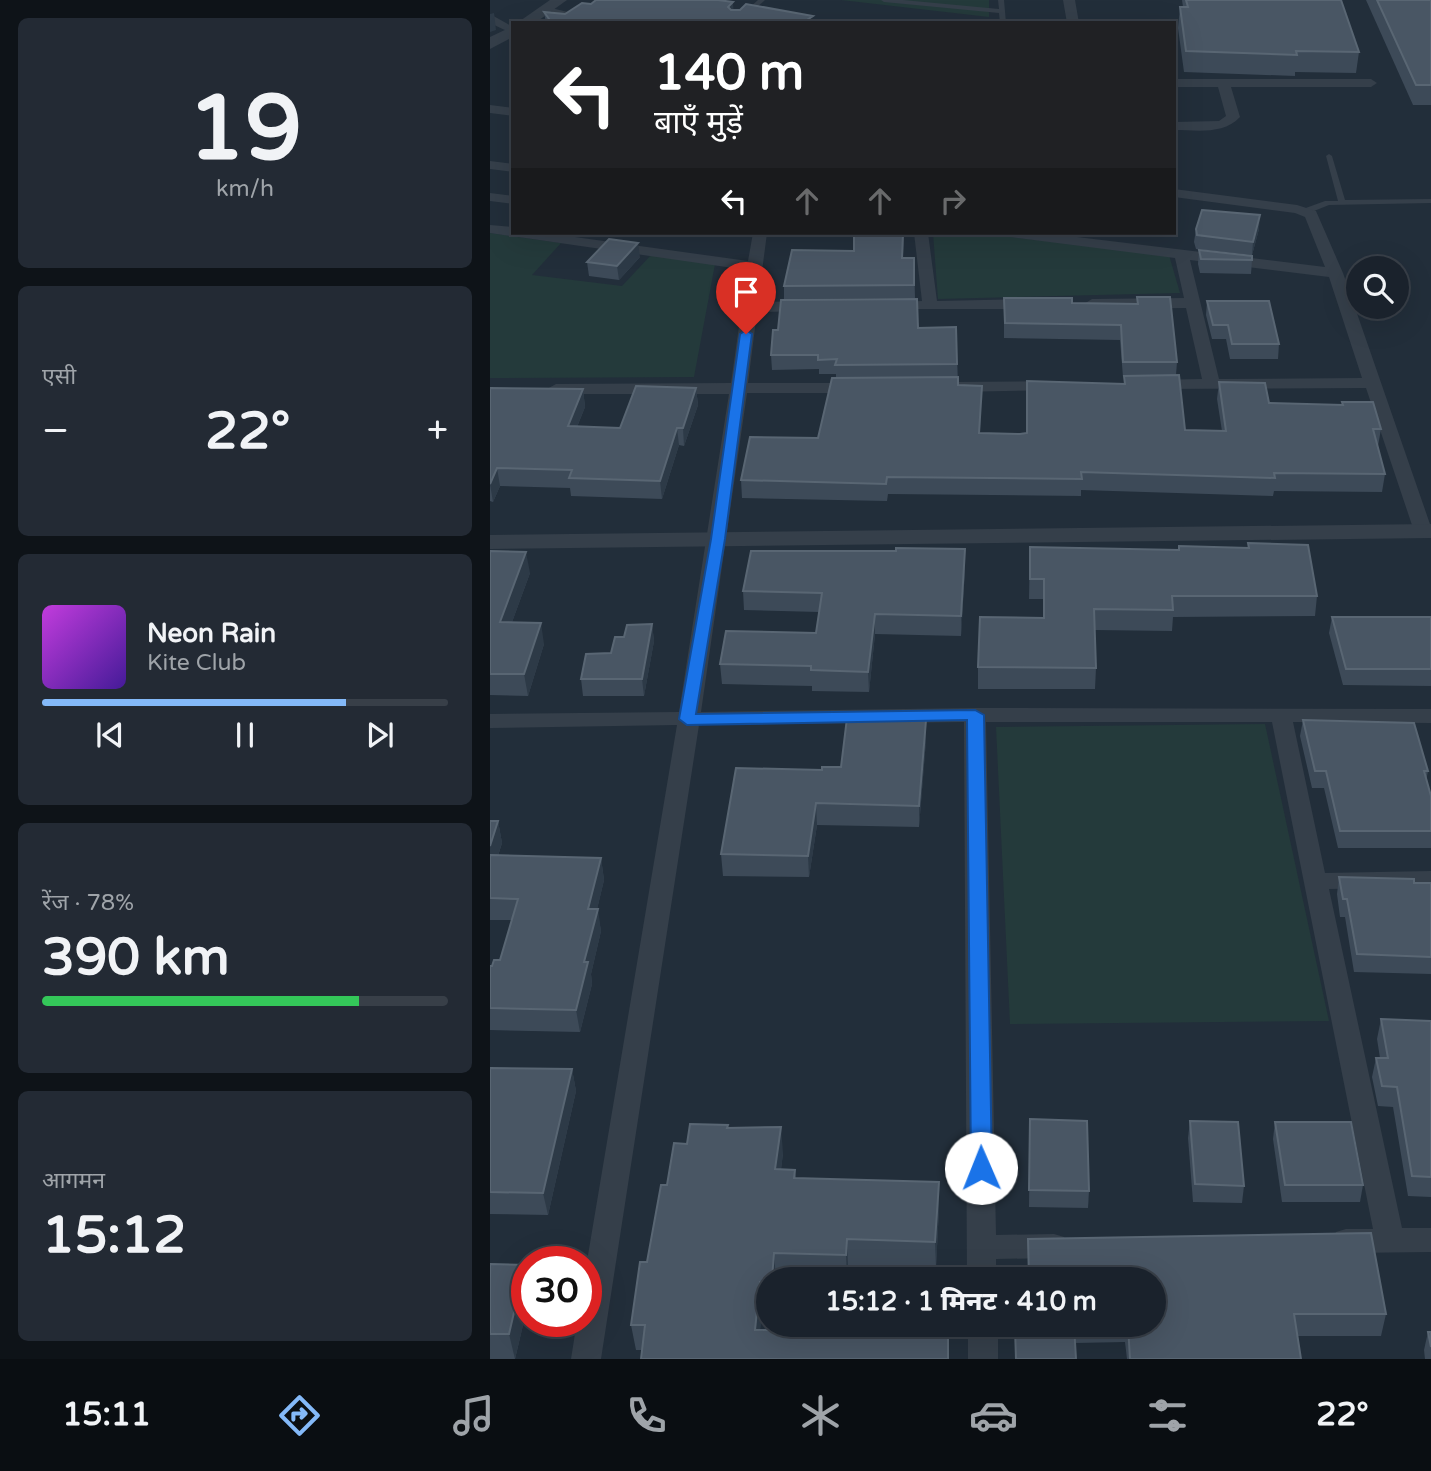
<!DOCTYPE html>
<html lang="hi">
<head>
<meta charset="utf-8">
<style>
  :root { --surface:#1a222c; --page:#232a34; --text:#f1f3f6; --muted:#9fa4a9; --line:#383f48; --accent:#84b9f8 }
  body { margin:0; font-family:"Varela Round","Noto Sans Devanagari",sans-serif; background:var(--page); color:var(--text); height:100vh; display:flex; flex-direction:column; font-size:26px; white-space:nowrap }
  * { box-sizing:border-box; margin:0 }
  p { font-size:23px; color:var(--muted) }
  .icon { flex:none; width:38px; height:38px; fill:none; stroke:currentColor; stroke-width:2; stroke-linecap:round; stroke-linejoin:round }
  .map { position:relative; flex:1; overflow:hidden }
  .panel { display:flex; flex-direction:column; gap:18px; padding:18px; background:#0e1318; width:490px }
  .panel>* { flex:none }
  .guide { position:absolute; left:21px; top:21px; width:665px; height:214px; border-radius:0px; box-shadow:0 7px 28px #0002,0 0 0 2px var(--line); background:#202124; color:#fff; overflow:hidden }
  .buttons { position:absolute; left:856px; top:256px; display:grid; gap:14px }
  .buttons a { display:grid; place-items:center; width:63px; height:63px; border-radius:50%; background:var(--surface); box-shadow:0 7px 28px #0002,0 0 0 2px var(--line); font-size:35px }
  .speed { position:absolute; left:21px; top:1246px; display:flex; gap:14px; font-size:35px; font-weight:700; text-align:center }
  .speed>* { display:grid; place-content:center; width:91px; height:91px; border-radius:50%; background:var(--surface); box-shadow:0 7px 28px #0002,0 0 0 2px var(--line); line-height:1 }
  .speed .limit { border:10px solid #d22; background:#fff; color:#111 }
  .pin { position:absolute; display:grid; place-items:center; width:60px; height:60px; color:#fff; margin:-72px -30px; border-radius:50% 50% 50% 0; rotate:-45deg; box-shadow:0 0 7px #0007 }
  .pin .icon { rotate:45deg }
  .me { position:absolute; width:77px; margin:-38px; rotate:359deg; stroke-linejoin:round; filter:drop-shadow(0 0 5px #0008) }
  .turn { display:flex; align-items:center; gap:24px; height:147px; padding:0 28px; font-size:32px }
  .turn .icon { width:91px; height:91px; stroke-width:2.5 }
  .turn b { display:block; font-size:49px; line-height:60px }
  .lanes { display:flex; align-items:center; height:66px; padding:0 28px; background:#0003; justify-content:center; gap:35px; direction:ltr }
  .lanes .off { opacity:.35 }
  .big { font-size:52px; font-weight:800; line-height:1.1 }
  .panel .tile { flex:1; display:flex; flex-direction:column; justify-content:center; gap:10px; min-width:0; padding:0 24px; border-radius:10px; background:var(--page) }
  .panel .dial { align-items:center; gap:0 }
  .dial b { font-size:91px; line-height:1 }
  .song { display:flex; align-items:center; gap:21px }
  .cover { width:84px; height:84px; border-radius:10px; background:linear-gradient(135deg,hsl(290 70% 55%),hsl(260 70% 35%)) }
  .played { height:7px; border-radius:4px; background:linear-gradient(90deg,var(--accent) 75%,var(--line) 75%) }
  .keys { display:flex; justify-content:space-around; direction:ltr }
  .heat { display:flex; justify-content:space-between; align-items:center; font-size:38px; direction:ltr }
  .charge { height:10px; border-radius:5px; background:linear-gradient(90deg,#34c759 78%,var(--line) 0) }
  .trip { position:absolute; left:266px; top:1267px; width:410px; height:70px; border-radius:35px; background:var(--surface); box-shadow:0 7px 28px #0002,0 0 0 2px var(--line); font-weight:800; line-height:70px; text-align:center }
  .dock { display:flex; height:112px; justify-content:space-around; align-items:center; background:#0a0e12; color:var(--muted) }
  .dock .icon { width:49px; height:49px }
  .dock .active { color:var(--accent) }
  .dock b { font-size:32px; color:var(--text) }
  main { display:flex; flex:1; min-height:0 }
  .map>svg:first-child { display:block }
  .green { fill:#243a3b }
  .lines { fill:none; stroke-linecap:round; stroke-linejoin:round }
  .service { fill:#353f4a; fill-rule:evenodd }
  .minor { fill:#353f4a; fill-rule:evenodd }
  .tertiary { fill:#353f4a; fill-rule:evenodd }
  .wall { fill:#3d4a58 }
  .shaded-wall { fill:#2d3a47 }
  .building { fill:#495664; stroke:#596673; stroke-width:2 }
  .route { fill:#1a73e8; stroke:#114b97; stroke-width:2 }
</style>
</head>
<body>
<main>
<section class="panel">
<div class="tile dial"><b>19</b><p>km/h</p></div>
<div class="tile"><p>एसी</p>
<div class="heat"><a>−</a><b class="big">22°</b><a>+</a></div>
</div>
<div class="tile">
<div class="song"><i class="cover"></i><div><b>Neon Rain</b><p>Kite Club</p></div></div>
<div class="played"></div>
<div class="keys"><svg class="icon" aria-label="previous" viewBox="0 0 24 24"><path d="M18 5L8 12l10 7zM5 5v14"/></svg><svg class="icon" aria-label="pause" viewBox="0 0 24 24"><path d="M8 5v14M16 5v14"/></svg><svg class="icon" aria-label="next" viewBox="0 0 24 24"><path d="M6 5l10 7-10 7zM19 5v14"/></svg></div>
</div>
<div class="tile"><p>रेंज · 78%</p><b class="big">390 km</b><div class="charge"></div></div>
<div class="tile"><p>आगमन</p><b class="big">15:12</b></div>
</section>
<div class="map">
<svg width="941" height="1359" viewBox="0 0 941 1359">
  <rect width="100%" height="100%" fill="#222e3a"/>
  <g class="green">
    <path d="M351 0H499V17Z"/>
    <path d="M0 233 71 243 42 275 132 286 162 254 225 264 204 377 0 378Z"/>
    <path d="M443 233H487L679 255 690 293 448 299Z"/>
    <path d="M775 724 839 1021 520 1024 506 727Z"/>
  </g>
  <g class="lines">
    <g class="service">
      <path d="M268 0H275L249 23H242Z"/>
      <path d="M391 0H413L509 9 508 0H514L516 23H510L509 13 394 2Z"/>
      <path d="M57 7 86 14 87 15 79 23H72L80 16 55 10V8Z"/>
      <path d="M839 154 842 156 855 200 941 199V203L839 205 819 213H813V209L835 201H848L836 156Z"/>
    </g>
    <g class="minor">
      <path d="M573 0H585L589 23H577Z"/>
      <path d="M0 14 23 27V34L0 23Z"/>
      <path d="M684 79H881L887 83 881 87H741L750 117C733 135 707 130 684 130V122L729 121 736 116 728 87H684Z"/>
      <path d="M0 105 23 108V116L0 113Z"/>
      <path d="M0 161 23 164V172L0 169Z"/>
      <path d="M684 189 807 205 826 211 853 273 941 527 940 535H926L924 531 876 388 655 389 653 385 661 380 712 379 696 308 602 309 594 304 602 299 694 298 685 258 520 237 513 233H554L835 267 815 217 805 213 684 197ZM700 260 839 277 872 378 729 379Z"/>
      <path d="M0 193 23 196V204L0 201Z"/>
      <path d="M0 225 23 227V233H56L258 261 263 233H277L268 302 318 301 326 306 318 311 267 312 258 383H366L375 388 366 393H257L211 712 485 708 941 709V723L803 722 835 873 941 871V887L839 889 912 1228H941V1252L856 1253 846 1250 842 1241 846 1232 856 1229H883L782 722H496L506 1235 564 1234 574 1237 578 1246 574 1255 564 1258 506 1259V1279H477L474 722 209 725 111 1359H81L87 1321H96V1267L187 725 0 728V714L189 712 239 394H66L57 389 66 384 241 383 257 270 0 233Z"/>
      <path d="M424 233H438L447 301 542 299 550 304 542 309H393L391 306 393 303 432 301Z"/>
      <path d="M566 381 574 386 572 390 465 392 456 387 465 382Z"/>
      <rect x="478" y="1325" width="30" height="34"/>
    </g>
    <g class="tertiary">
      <path d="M60 0H77L45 23H27Z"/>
      <path d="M23 26V37L0 49V37Z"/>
      <path d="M941 524V538L0 549V535Z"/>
    </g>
  </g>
  <g class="wall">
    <path d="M692 0H851L869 52 866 73 805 72V76L694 72 688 28 690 7H693Z"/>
    <path d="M876 0H941V105H923Z"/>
    <path d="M234 1 244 10 337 23H56L54 12 75 14 101 4Z"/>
    <path d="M706 229H769L762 255 706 249 704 242Z"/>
    <path d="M414 233 413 258H424L425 298 294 299V286L364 251Z"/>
    <path d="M709 250 762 260 761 274 710 273 708 264Z"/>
    <path d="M150 257 129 280 99 276 97 262Z"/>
    <path d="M647 297 687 362 686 375 695 430 732 431 727 399 729 382 779 403 852 405V402L891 429 888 446 895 474 892 492 784 491 783 496 591 490V496L398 494 397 501 252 498 251 480 328 438 346 378V374H329V369L282 370 281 355 428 328 466 327 468 385 491 403 490 433 536 434 634 384V377H633L630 340 514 338V298L582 303 647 304Z"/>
    <path d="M717 301 789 344 788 359H740L736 339H722L716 315Z"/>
    <path d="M0 388 93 389 95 407 87 427 130 428 206 388 208 405 194 446 189 445 172 499 81 496 80 488 10 486 3 502 0 501Z"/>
    <path d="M758 543 827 596 825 616 683 617 682 631 605 630 606 668 605 689H488V667L553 618V599H539L540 547 688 550 689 546 758 548Z"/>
    <path d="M0 551 40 573 22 622 54 644 38 696 0 695Z"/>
    <path d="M475 569 471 636 385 634 379 692 322 691V686L232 684 230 664 326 633 329 612 254 610 253 591Z"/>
    <path d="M842 617H941V686L853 685 839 633Z"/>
    <path d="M162 624 164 641 154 696H93L91 679 121 653 134 637Z"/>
    <path d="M813 720 938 771 936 781 941 796V848H848L834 788H822L810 736Z"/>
    <path d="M436 740 429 827 327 825 319 877 233 876 231 854 332 770 351 767Z"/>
    <path d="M0 821H8L12 843 8 856 111 858 114 880 107 909 111 931 101 974 102 984 90 1032 0 1030V966H2L10 960 22 920H0Z"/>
    <path d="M849 877 941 883V974L864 972 855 917H850L847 894Z"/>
    <path d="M891 1019 941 1021V1197L918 1196 903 1107 888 1106 882 1077 886 1058H890L887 1039Z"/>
    <path d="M0 1068 82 1069 86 1091 58 1215 0 1214Z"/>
    <path d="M540 1119 599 1191 598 1208 539 1207Z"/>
    <path d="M700 1121 754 1186 752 1203 703 1202 698 1138Z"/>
    <path d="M785 1122 873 1185 870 1202H792L783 1139Z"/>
    <path d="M238 1128 293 1153 291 1169 305 1170 306 1178 449 1182V1208L446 1267 358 1265 357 1279H278V1307H272L270 1330 152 1350H146L141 1325 177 1185Z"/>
    <path d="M538 1239 896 1314 891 1336H807L811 1359H637L635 1342 585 1343 586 1359H525V1329H540L539 1325H663V1279H538Z"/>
    <path d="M0 1264 35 1265 37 1272V1308L25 1359H0Z"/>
    <path d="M938 1332H941V1359H935L934 1350Z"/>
  </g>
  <g class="shaded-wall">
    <path d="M243 2 244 18 238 7Z"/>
    <path d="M4 13 6 30 0 32V14Z"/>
    <path d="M770 215 769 229 762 255 763 242Z"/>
    <path d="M148 243 150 257 129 280 127 266Z"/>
    <path d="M206 388 208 405 194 446 193 428Z"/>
    <path d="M93 389 95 407 80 444 78 426Z"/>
    <path d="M187 428 189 445 172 499 170 481Z"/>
    <path d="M7 468 10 486 3 502 0 484Z"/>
    <path d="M475 549V569L471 636V616Z"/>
    <path d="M36 552 40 573 14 644 10 622Z"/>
    <path d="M385 614V634L379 692 378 672Z"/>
    <path d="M51 623 54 644 38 696 34 674Z"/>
    <path d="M162 624 164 641 154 696 152 679Z"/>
    <path d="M436 720V740L429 827V806Z"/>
    <path d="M326 803 327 825 319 877 318 856Z"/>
    <path d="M8 821 12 843 1 877 0 871V846Z"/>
    <path d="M111 858 114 880 102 931 98 909Z"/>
    <path d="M108 909 111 931 101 974 102 984 90 1032 86 1010 94 962Z"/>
    <path d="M82 1069 86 1091 58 1215 53 1193Z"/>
    <path d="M291 1127 293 1153 288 1195 285 1169Z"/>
    <path d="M449 1182V1208L446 1267 445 1242Z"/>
    <path d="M357 1239 358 1265 357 1279 356 1255Z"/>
    <path d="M284 1253 286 1279H282Z"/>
    <path d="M35 1265 37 1272V1308L25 1359 19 1334Z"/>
    <path d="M270 1282 272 1307 268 1356 265 1330Z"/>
  </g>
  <g class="building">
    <path d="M106 0H228L243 2 238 7 241 10H250L256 4 323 16 317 20 337 23H62L54 12 75 14 92 3 101 4Z"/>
    <path d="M696 0H851L869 52 806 51 807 55 696 51 690 7H698Z"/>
    <path d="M887 0H941V85H926Z"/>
    <path d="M712 210 770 215 763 242 707 235 706 229Z"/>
    <path d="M364 233H413L412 258H424V285L294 286 302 250 364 251Z"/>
    <path d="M119 239 148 243 127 266 97 262Z"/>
    <path d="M709 250 762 256V260L711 259Z"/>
    <path d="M647 297H680L687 362H633L631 325 515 323 514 298H582V303L648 304Z"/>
    <path d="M427 299 428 328 466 327 467 364 345 365 347 359 328 360V355H281L283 330H288L291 300Z"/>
    <path d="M717 301H779L789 344H742L738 325H723Z"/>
    <path d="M689 375 695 430 736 431 729 382 775 383 779 403 853 405 852 402H883L891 429H883L895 474 784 473 785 478 591 472 592 479 397 477 396 484 251 480 260 437 328 438 342 378 468 377V385L492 386 489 433 530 434 537 433V381L635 384 634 376Z"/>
    <path d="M146 386 206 388 193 428H187L170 481 79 478 82 470 7 468 0 484V388L93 389 78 426 130 428Z"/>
    <path d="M758 543 818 545 827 596H682L683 610 604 609 606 668 488 667 490 617 554 618V579H540V547L689 550V546L759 548Z"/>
    <path d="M406 548 475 549 471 616 385 614 378 672 321 670V666L230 664 236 631 326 633 332 593 253 591 261 551H406Z"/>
    <path d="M0 551 36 552 10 622 51 623 34 674H0Z"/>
    <path d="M842 617H941V669H856Z"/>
    <path d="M162 624 152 679H91L96 654 121 653 125 637H134L137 625Z"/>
    <path d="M357 718 436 720 429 806 326 803 318 856 231 854 246 768 332 770V767H351Z"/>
    <path d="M813 720 924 723 938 771H934L941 796V831H850L836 771H825Z"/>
    <path d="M0 821H8L0 846Z"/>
    <path d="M0 855 111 858 98 909H108L94 962H98L86 1010 0 1008V966H2L4 960H10L28 899 0 898Z"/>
    <path d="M849 877 924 879V883H941V957L867 954 857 899H853Z"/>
    <path d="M891 1019 941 1021V1177L922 1176 907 1087 892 1086 886 1058H898Z"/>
    <path d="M0 1068 82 1069 53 1193 0 1192Z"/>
    <path d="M540 1119 597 1121 599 1191 539 1190Z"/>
    <path d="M700 1121 748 1122 754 1186 705 1184Z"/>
    <path d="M785 1122H861L873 1185H795Z"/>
    <path d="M200 1124 238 1125 237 1128 291 1127 285 1169 305 1170 304 1178 449 1182 445 1242 357 1239 356 1255 284 1253 282 1279H278V1282H270L265 1330 458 1327V1359H151L155 1325H141L150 1262H157L171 1185H177L184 1143 197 1144Z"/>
    <path d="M881 1233 896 1314H804L811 1359H640L638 1325H663V1279H539L538 1239Z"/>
    <path d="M0 1264 35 1265 19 1334H0Z"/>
    <path d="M541 1325H584L586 1359H526L525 1329H541Z"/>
    <path d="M938 1332H941V1347Z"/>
  </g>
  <path class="route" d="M256 330 262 334 235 539 206 714 485 710 494 715 502 1168 498 1174 491 1176 484 1174 481 1168 477 720 197 725 189 719 221 539 250 334Z"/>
</svg>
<div class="buttons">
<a><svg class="icon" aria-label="search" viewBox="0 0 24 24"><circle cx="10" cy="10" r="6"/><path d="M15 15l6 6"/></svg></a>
</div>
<div class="speed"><div class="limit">30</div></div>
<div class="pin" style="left:256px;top:334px;background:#d93025"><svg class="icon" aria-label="arrive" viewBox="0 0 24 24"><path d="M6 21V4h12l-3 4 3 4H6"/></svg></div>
<svg class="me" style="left:491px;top:1168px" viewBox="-20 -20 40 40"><circle r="19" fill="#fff"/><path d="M0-13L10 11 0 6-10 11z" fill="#1a73e8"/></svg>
<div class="trip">15:12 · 1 मिनट · 410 m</div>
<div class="guide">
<div class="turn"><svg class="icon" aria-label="left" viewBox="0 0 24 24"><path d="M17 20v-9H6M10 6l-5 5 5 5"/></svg><div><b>140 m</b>बाएँ मुड़ें</div></div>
<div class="lanes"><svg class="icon" aria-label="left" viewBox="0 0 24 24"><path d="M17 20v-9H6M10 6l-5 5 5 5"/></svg><svg class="icon off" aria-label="ahead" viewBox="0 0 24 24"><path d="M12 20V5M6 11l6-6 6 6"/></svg><svg class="icon off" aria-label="ahead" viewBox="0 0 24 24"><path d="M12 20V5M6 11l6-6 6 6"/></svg><svg class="icon off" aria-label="right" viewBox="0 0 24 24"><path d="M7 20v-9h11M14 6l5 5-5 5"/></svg></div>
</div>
</div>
</main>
<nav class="dock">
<b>15:11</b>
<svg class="icon active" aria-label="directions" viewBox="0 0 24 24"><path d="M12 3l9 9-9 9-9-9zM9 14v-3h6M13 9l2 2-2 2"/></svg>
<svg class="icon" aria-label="music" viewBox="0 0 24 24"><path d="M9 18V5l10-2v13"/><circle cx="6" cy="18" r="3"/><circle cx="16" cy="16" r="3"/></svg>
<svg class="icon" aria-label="phone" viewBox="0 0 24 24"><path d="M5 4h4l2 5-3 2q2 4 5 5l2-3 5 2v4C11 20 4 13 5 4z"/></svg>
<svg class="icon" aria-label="climate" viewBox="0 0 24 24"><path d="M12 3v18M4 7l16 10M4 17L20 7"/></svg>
<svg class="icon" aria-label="car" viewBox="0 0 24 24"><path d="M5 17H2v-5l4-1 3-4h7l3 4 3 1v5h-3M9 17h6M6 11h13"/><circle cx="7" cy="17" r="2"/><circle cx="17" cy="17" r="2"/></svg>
<svg class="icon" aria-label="filters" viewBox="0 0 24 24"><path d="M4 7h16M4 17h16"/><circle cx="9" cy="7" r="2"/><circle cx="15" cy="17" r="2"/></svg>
<b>22°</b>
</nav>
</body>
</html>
